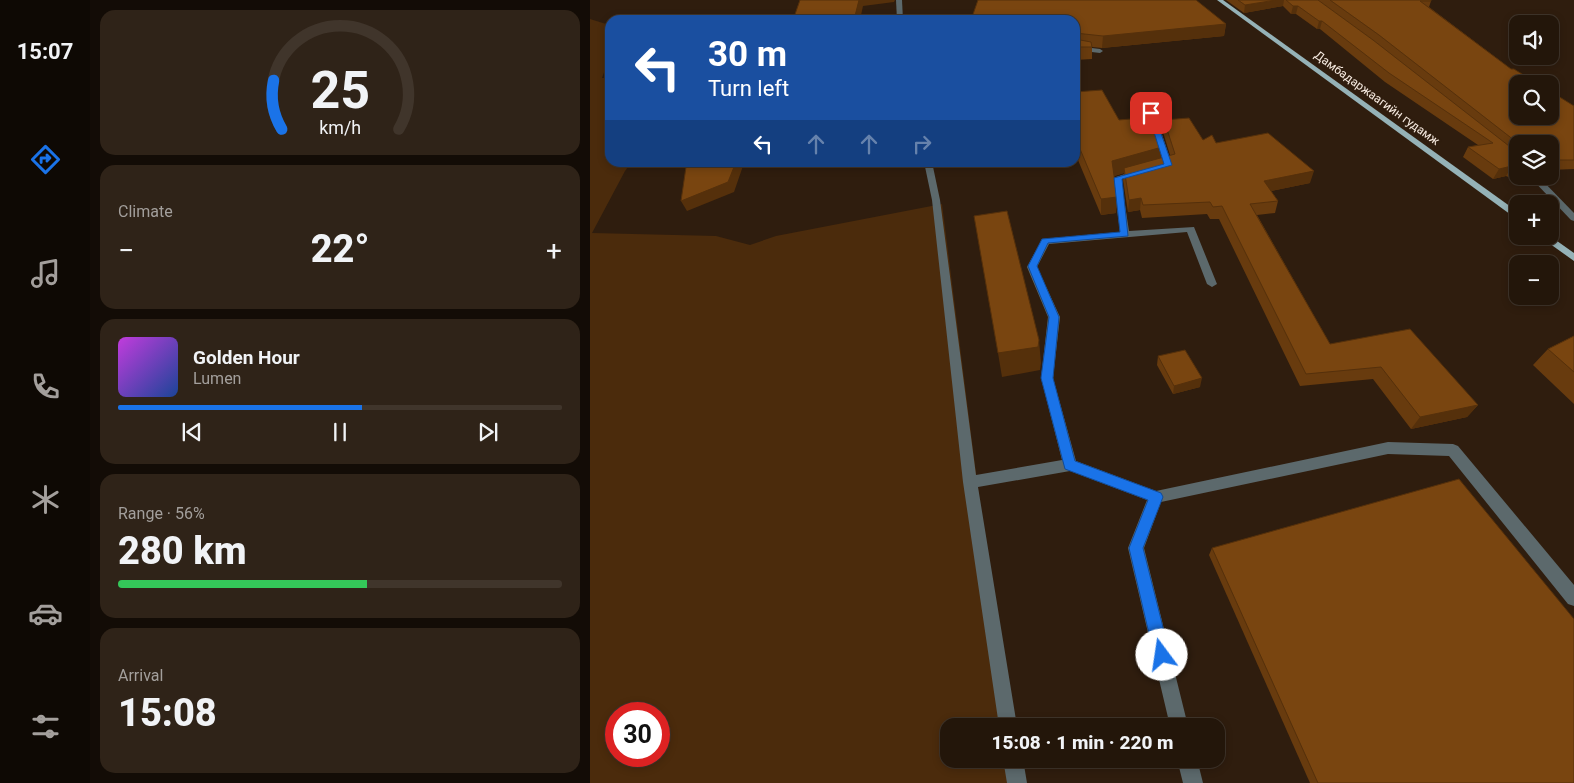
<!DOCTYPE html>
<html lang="en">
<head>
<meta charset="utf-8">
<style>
  :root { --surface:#23160a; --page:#2f2318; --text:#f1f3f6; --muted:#a39f9c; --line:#40352b; --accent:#1a73e8 }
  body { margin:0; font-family:Roboto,sans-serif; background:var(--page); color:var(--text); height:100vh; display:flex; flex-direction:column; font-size:19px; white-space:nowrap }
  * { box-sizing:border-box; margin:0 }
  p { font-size:16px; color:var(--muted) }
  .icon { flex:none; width:28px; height:28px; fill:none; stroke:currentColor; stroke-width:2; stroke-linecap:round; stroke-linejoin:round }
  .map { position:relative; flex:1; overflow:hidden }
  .side { display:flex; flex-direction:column; gap:10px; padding:10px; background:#130c06; width:500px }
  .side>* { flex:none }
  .hud { position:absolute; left:15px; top:15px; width:475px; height:152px; border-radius:15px; box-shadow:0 2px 8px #0003,0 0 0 1px var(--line); background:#1a4fa0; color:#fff; overflow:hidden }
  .buttons { position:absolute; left:919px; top:15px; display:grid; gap:10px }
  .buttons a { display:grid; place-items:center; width:50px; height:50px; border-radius:10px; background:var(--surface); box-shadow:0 2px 8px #0003,0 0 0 1px var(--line); font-size:25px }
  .speed { position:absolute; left:15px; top:702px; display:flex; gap:10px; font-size:25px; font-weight:700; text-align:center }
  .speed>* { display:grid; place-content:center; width:65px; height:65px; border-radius:50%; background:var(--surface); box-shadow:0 2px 8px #0003,0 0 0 1px var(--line); line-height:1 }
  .speed .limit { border:8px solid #d22; background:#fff; color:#111 }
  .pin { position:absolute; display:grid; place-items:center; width:42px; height:42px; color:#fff; margin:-21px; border-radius:10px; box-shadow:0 2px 8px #0006 }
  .me { position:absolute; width:55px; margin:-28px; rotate:346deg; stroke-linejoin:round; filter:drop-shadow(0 0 4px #0008) }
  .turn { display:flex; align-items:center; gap:18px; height:105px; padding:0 20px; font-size:22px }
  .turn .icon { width:65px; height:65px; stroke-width:2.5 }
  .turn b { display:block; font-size:35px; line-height:42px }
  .lanes { display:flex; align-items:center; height:48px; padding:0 20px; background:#0003; justify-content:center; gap:25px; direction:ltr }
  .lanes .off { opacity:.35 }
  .big { font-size:38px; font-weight:800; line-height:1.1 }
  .side .widget { flex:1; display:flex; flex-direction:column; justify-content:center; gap:8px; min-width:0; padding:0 18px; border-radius:15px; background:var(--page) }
  .side .dial { align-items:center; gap:0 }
  .dial svg { height:130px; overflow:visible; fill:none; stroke:var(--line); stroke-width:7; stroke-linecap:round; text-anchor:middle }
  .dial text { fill:var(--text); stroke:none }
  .song { display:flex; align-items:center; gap:15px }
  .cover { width:60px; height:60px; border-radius:8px; background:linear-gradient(135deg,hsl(290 70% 55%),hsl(220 70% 35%)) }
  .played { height:5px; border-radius:2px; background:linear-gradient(90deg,var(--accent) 55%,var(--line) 55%) }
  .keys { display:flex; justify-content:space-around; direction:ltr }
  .heat { display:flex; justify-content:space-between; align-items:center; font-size:28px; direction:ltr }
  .charge { height:8px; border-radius:4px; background:linear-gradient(90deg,#34c759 56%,var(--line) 0) }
  .trip { position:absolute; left:350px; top:718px; width:285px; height:50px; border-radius:15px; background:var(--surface); box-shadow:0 2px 8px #0003,0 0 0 1px var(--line); font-weight:800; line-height:50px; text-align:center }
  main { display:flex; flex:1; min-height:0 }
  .tabs { display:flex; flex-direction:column; width:90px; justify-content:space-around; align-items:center; background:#0e0904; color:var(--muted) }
  .tabs .icon { width:35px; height:35px }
  .tabs .selected { color:var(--accent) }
  .tabs b { font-size:22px; color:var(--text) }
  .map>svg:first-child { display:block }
  .green { fill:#4b2b0c; fill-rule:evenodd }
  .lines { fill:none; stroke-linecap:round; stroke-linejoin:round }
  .minor { fill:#5c696c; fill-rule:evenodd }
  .major { fill:#95b2b7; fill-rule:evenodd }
  .wall { fill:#683b0e }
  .shaded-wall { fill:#55300b }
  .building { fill:#794510; stroke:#55300b }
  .route { fill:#1a73e8; stroke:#114b97 }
  .labels { text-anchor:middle; stroke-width:4; stroke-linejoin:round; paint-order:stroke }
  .far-street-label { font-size:12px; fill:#f7ebe1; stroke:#2f1d0e }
</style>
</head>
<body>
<main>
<nav class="tabs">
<b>15:07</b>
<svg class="icon selected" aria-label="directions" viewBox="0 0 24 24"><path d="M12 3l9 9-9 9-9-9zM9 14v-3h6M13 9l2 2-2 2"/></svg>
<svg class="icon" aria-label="music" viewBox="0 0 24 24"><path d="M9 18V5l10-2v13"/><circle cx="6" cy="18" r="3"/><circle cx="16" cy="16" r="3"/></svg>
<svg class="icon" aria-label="phone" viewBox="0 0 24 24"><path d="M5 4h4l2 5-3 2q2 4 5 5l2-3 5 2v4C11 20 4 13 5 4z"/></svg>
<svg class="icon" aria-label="climate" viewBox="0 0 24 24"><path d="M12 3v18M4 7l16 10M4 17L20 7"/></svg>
<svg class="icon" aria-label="car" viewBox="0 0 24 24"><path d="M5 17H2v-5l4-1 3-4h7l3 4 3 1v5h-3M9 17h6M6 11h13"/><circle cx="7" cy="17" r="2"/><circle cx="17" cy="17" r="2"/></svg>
<svg class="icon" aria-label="filters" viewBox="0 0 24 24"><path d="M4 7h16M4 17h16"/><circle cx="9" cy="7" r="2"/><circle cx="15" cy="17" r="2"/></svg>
</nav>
<section class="side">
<div class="widget dial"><svg viewBox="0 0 100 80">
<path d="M14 69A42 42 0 1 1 86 69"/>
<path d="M14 69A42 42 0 0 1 9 39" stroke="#1a73e8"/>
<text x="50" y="56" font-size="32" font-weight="700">25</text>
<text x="50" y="72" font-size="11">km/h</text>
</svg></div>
<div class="widget"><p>Climate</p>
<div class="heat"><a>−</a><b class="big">22°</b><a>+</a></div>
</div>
<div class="widget">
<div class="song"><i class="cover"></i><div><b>Golden Hour</b><p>Lumen</p></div></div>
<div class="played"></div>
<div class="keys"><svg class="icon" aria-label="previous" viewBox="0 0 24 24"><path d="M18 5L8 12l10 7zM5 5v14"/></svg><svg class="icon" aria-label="pause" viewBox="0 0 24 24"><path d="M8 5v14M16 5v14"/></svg><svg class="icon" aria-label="next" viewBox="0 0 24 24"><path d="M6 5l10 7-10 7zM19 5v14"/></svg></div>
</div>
<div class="widget"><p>Range · 56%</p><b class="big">280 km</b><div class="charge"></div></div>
<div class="widget"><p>Arrival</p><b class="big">15:08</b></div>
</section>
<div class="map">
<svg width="984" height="783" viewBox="0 0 984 783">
  <rect width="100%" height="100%" fill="#2f1d0e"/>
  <path class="green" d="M0 19 16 24C22 47 20 56 12 78H20V162L41 163 35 171 2 233 126 236 160 245 186 236 352 204 418 726H359V759H422L425 783H0ZM26 714H69V756H26Z"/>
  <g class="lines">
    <g class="minor">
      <path d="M306 0H312L313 20H307Z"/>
      <path d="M485 46 510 49 513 51 510 53 485 50Z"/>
      <path d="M558 111 565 113 582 165 581 167 570 169 566 167 573 164Z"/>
      <path d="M334 162H342L350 200 386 475 472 460 451 378 458 317 437 267 452 239 530 232 523 178 550 169 554 172 553 174 531 179 539 231 604 227 627 284 622 287 617 284 597 232 459 244 447 267 470 317 463 378 486 461 566 491 798 442 863 444 868 446 984 585V606L978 604 859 456 798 454 571 502 554 548 598 726H580L538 548 557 500 480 471 388 487 427 726H409L373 482 342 200Z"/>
      <path d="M939 176H948L984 213V221L981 220Z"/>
      <path d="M413 759H433L437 783H417Z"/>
      <path d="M587 759H607L613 783H593Z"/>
    </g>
    <g class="major">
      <path d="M627 0H633L928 212V220Z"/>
      <path d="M949 236H960L984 253V261Z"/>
    </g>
  </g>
  <g class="wall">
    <path d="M636 0H841V1L839 7 921 69 984 106V169L960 170V144H928V176H933L923 179 916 176 903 179 873 157 878 147 888 145 795 82 730 29H727L706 14H701L693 6 654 13Z"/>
    <path d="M485 20 636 24 634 36 512 48 502 47V59L485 60Z"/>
    <path d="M485 92 572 147 571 158 580 155 573 132 574 120 613 140 626 143 720 183 681 191 688 201 685 213 667 215 740 344 888 405 877 417 821 429 783 379 710 386 629 219H620L617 214 552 218 550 210 538 212 533 180 534 173 524 176 527 197 526 213 511 215 485 153Z"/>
    <path d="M984 336V404L943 365 958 349Z"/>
    <path d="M568 356 610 387 583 394 567 365Z"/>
    <path d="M622 548 984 783H720L619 555Z"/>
  </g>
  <g class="shaded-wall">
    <path d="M269 0H305L304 2 273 6 270 20H264Z"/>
    <path d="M686 0H694L693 6 654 13 655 5Z"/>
    <path d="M703 6H708L706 14H701Z"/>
    <path d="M729 21H732L730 29H727Z"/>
    <path d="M636 24 634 36 512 48 513 36Z"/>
    <path d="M572 147 571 163 534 168V173L521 177 522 161Z"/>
    <path d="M146 162 154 163 144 192 97 211 91 201Z"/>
    <path d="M922 166 916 176 903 179 909 169Z"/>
    <path d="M724 171 720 183 671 193 674 181Z"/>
    <path d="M928 173V176H933L923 179Z"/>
    <path d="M527 197 526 213 511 215V199Z"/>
    <path d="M551 198 550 210 538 212 539 200Z"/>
    <path d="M449 340 451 363 450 370 412 377 408 353Z"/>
    <path d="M612 378 610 387 583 394 584 386Z"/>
    <path d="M888 405 877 417 821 429 830 417Z"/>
  </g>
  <g class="building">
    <path d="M210 0H269L264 20H203Z"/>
    <path d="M388 0H606L636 24 513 36 485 33V20H381Z"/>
    <path d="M648 0H686L655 5Z"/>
    <path d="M696 0H728L783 40 928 153V169L922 166 909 169 878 147 903 143 799 73 732 21H729L708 6H703Z"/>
    <path d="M740 0H841V1H830L921 69H924L948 84H928V116H960V91L984 106V160H960V144H929L789 35Z"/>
    <path d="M485 39 501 42 502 47H485Z"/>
    <path d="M512 90 529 120 564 117 572 147 522 161 527 197 511 199 485 137V92Z"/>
    <path d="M599 118 613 140 622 135 626 143 678 133 724 171 674 181 688 201 660 204 740 344 820 329 888 405 830 417 791 367 716 374 632 206 623 207 620 202 553 205 551 198 539 200 534 168 585 154 574 120Z"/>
    <path d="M100 162H146L138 182 91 201 96 167Z"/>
    <path d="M417 211 449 340 448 347 408 353 384 216Z"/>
    <path d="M984 336V372L958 349Z"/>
    <path d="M595 350 612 378 584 386 568 356Z"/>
    <path d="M869 479 984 619V783H728L622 548Z"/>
  </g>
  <path class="route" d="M561 111 564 113 582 165 532 179 538 236 458 243 447 266 469 317 463 378 485 461 571 493 573 497 553 548 580 655 578 660 572 663 566 660 564 655 539 548 558 500 475 469 451 378 459 317 438 266 452 239 530 232 524 178 574 164 558 113Z"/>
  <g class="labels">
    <g class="far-street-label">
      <text transform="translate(787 98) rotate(36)" y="4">Дамбадаржаагийн гудамж</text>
    </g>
  </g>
</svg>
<div class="buttons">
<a><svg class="icon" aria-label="sound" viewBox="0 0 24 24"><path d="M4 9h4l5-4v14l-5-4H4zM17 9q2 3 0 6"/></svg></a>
<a><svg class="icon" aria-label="search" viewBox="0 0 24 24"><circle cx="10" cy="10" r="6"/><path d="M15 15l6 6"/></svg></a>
<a><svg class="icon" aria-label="layers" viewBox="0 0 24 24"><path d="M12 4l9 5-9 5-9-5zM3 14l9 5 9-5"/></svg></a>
<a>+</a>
<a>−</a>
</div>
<div class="speed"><div class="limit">30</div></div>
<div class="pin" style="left:561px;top:113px;background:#d93025"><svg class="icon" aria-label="arrive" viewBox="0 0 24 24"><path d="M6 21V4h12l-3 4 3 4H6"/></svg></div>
<svg class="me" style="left:572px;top:655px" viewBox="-20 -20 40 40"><circle r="19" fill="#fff"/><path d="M0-13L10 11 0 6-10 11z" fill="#1a73e8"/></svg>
<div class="trip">15:08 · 1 min · 220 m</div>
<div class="hud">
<div class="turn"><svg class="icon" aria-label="left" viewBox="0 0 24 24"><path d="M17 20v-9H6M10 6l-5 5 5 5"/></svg><div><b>30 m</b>Turn left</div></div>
<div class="lanes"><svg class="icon" aria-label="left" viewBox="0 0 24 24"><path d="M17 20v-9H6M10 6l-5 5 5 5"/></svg><svg class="icon off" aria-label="ahead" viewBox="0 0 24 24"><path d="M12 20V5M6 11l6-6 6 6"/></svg><svg class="icon off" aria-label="ahead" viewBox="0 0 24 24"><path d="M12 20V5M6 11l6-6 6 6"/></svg><svg class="icon off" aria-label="right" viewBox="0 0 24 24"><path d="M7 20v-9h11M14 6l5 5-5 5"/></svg></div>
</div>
</div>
</main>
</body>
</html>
